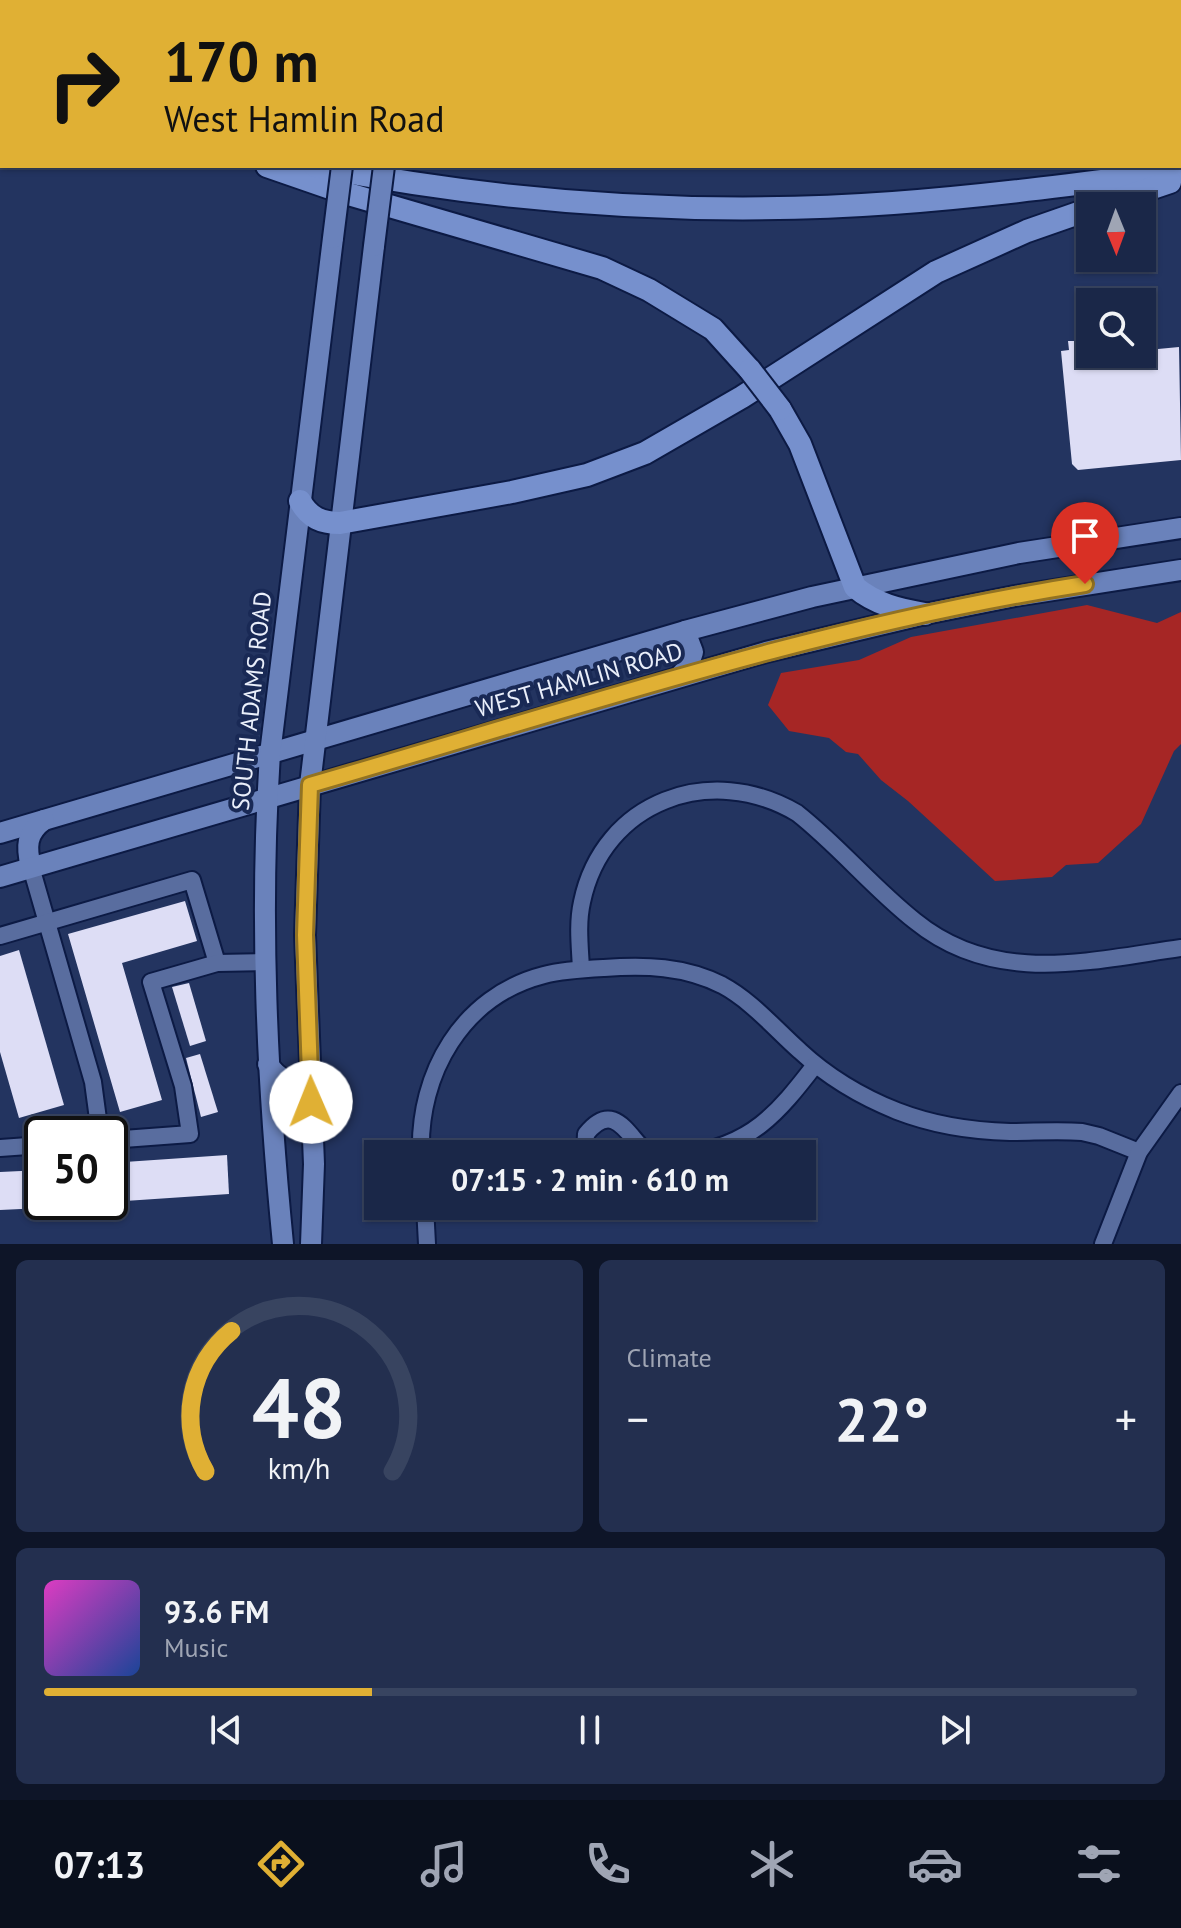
<!DOCTYPE html>
<html lang="en">
<head>
<meta charset="utf-8">
<style>
  :root { --surface:#1a2748; --page:#232f4f; --text:#f1f3f6; --muted:#9fa5b4; --line:#384460; --accent:#e0b034 }
  body { margin:0; font-family:"PT Sans",sans-serif; background:var(--page); color:var(--text); height:100vh; display:flex; flex-direction:column; font-size:30px; white-space:nowrap }
  * { box-sizing:border-box; margin:0 }
  p { font-size:26px; color:var(--muted) }
  .icon { flex:none; width:44px; height:44px; fill:none; stroke:currentColor; stroke-width:2; stroke-linecap:round; stroke-linejoin:round }
  .map { position:relative; height:1244px; overflow:hidden }
  .details { display:flex; flex-direction:column; gap:16px; padding:16px; background:#0e1528; flex:1 }
  .details>* { flex:none }
  .hud { position:absolute; left:0px; top:0px; width:1182px; height:168px; box-shadow:0 2px 6px #0004,0 0 0 2px var(--line); background:#e0b034; color:#111; overflow:hidden }
  .needle { width:52px; rotate:179deg }
  .buttons { position:absolute; left:1076px; top:192px; display:grid; gap:16px }
  .buttons a { display:grid; place-items:center; width:80px; height:80px; border-radius:0px; background:var(--surface); box-shadow:0 2px 6px #0004,0 0 0 2px var(--line); font-size:40px }
  .speed { position:absolute; left:24px; top:1116px; display:flex; gap:16px; font-size:40px; font-weight:700; text-align:center }
  .speed>* { display:grid; place-content:center; width:104px; height:104px; border-radius:50%; background:var(--surface); box-shadow:0 2px 6px #0004,0 0 0 2px var(--line); line-height:1 }
  .speed .limit { border:4px solid #111; border-radius:12px; background:#fff; color:#111 }
  .pin { position:absolute; display:grid; place-items:center; width:68px; height:68px; color:#fff; margin:-82px -34px; border-radius:50% 50% 50% 0; rotate:-45deg; box-shadow:0 0 8px #0007 }
  .pin .icon { rotate:45deg }
  .me { position:absolute; width:88px; margin:-44px; rotate:359deg; stroke-linejoin:round; filter:drop-shadow(0 0 6px #0008) }
  .turn { display:flex; align-items:center; gap:28px; height:168px; padding:0 32px; font-size:36px }
  .turn .icon { width:104px; height:104px; stroke-width:2.5 }
  .turn b { display:block; font-size:56px; line-height:68px }
  .big { font-size:60px; font-weight:700; line-height:1.1 }
  .details .tile { flex:1; display:flex; flex-direction:column; justify-content:center; gap:12px; min-width:0; padding:0 28px; border-radius:12px; background:var(--page) }
  .details .dial { align-items:center; gap:0 }
  .dial svg { height:208px; overflow:visible; fill:none; stroke:var(--line); stroke-width:7; stroke-linecap:round; text-anchor:middle }
  .dial text { fill:var(--text); stroke:none }
  .song { display:flex; align-items:center; gap:24px }
  .cover { width:96px; height:96px; border-radius:12px; background:linear-gradient(135deg,hsl(310 70% 55%),hsl(220 70% 35%)) }
  .played { height:8px; border-radius:4px; background:linear-gradient(90deg,var(--accent) 30%,var(--line) 30%) }
  .keys { display:flex; justify-content:space-around; direction:ltr }
  .heat { display:flex; justify-content:space-between; align-items:center; font-size:44px; direction:ltr }
  .details .tiles { flex:1; display:grid; gap:16px; grid-template-columns:1fr 1fr }
  .tile:last-child { grid-column:span 2 }
  .trip { position:absolute; left:364px; top:1140px; width:452px; height:80px; border-radius:0px; background:var(--surface); box-shadow:0 2px 6px #0004,0 0 0 2px var(--line); font-weight:700; line-height:80px; text-align:center }
  .dock { display:flex; height:128px; justify-content:space-around; align-items:center; background:#0a101d; color:var(--muted) }
  .dock .icon { width:56px; height:56px }
  .dock .selected { color:var(--accent) }
  .dock b { font-size:36px; color:var(--text) }
  .map>svg:first-child { display:block }
  .forest { fill:#a62625 }
  .water { fill:#ba60bd }
  .building { fill:#ddddf5 }
  .lines { fill:none; stroke-linecap:round; stroke-linejoin:round }
  .minor-casing { stroke:#0c1a44; stroke-width:20 }
  .major-casing { stroke:#0c1a44; stroke-width:24 }
  .highway-casing { stroke:#0c1a44; stroke-width:26 }
  .minor { stroke:#596d9f; stroke-width:16 }
  .major { stroke:#6a82bb; stroke-width:20 }
  .highway { stroke:#7690cd; stroke-width:22 }
  .major-bridge-casing { stroke:#0c1a44; stroke-width:24; stroke-linecap:butt }
  .highway-bridge-casing { stroke:#0c1a44; stroke-width:26; stroke-linecap:butt }
  .major-bridge { stroke:#6a82bb; stroke-width:20 }
  .highway-bridge { stroke:#7690cd; stroke-width:22 }
  .route-casing { stroke:#927222; stroke-width:20 }
  .route { stroke:#e0b034; stroke-width:14 }
  .labels { text-anchor:middle; stroke-width:8; stroke-linejoin:round; paint-order:stroke }
  .street-label { font-size:24px; fill:#e9eefa; stroke:#192955 }
</style>
</head>
<body>
<div class="map">
<svg width="1181" height="1244" viewBox="0 0 1181 1244">
  <rect width="100%" height="100%" fill="#233460"/>
  <path class="forest" d="M1087 605 1157 623 1181 612V744L1174 751 1141 824 1098 863 1066 865 1052 877 995 881 908 801 881 780 858 754 846 752 829 738 789 731 768 705 781 673 859 660 911 637Z"/>
  <path class="water" d="M480 0H703V2H479Z"/>
  <g class="building">
    <path d="M1155 325 1158 349 1179 347 1181 460 1078 470 1072 464 1061 351 1069 350 1068 341H1075L1074 333 1090 332V354H1142V327Z"/>
    <path d="M185 901 197 941 122 963 162 1100 120 1112 68 934Z"/>
    <path d="M19 950 64 1105 19 1118 0 1052V956Z"/>
    <path d="M189 983 206 1041 190 1046 172 987Z"/>
    <path d="M200 1054 218 1112 201 1117 186 1058Z"/>
    <path d="M227 1155 229 1194 110 1202V1163Z"/>
    <path d="M42 1170V1208L0 1210V1172Z"/>
  </g>
  <g class="lines">
    <g class="minor-casing">
      <g id="minor">
        <path d="M31 867 93 1082 100 1134"/>
        <path d="M0 936 192 880 217 963"/>
        <path d="M581 969C580 947 577 924 582 902 603 801 711 762 797 813 839 846 873 888 915 921 995 986 1088 961 1181 948"/>
        <path d="M110 1140 190 1134 183 1086 151 982 217 963 264 962"/>
        <path d="M0 1148 42 1145"/>
        <path d="M421 1154C418 1074 462 996 544 975 563 970 584 969 604 968 645 965 684 966 722 985 752 1001 775 1029 800 1051 828 1077 862 1097 897 1111 933 1125 972 1131 1010 1132 1034 1132 1058 1130 1082 1132L1099 1136 1139 1152"/>
        <path d="M585 1154 586 1134C613 1100 627 1134 645 1151"/>
        <path d="M640 1154 645 1151 668 1154"/>
        <path d="M686 1154C751 1146 778 1113 815 1065"/>
        <path d="M425 1206 427 1244"/>
        <path d="M1103 1244 1139 1152 1181 1093"/>
      </g>
    </g>
    <g class="major-casing">
      <g id="major">
        <path d="M363 2V0"/>
        <path d="M679 677 688 667 693 652 685 631"/>
        <path d="M0 833 685 631 812 597 1019 553 1181 528"/>
        <path d="M31 867C26 847 26 833 44 820"/>
        <path d="M0 877 766 652 925 614 1015 596 1181 570"/>
        <path d="M268 1064C279 1081 292 1085 311 1076"/>
        <path d="M283 1244C267 1081 259 918 270 754L333 238"/>
        <path d="M311 1244 314 1164 305 935 310 785 374 246"/>
      </g>
    </g>
    <g class="highway-casing">
      <g id="highway">
        <path d="M954 0 958 2"/>
        <path d="M408 2V0"/>
        <path d="M738 2V0"/>
        <path d="M0 36 2 37"/>
        <path d="M1180 74H1181"/>
        <path d="M0 82H2"/>
        <path d="M1180 126H1181"/>
        <path d="M267 166 345 193 602 268 649 290 713 329 750 370"/>
        <path d="M315 166C504 203 700 217 893 203 989 196 1085 183 1181 171"/>
        <path d="M1099 206 1170 182"/>
        <path d="M780 409 800 444 855 587C875 604 900 610 925 614"/>
        <path d="M300 501C309 518 322 523 340 523L512 492 587 475 645 453 742 397 936 272 1027 231 1090 209"/>
      </g>
    </g>
    <use href="#minor" class="minor"/>
    <use href="#major" class="major"/>
    <use href="#highway" class="highway"/>
    <g class="major-bridge-casing">
      <g id="major-bridge">
        <path d="M333 238 342 166"/>
        <path d="M374 246 384 166"/>
      </g>
    </g>
    <g class="highway-bridge-casing">
      <path id="highway-bridge" d="M750 370 780 409"/>
    </g>
    <use href="#major-bridge" class="major-bridge"/>
    <use href="#highway-bridge" class="highway-bridge"/>
  </g>
  <g class="lines">
    <g class="route-casing">
      <path id="route" d="M311 1102 305 935 310 785C566 711 821 625 1085 584"/>
    </g>
    <use href="#route" class="route"/>
  </g>
  <g class="labels">
    <g class="street-label">
      <text transform="translate(579 680) rotate(-16)" y="8">WEST HAMLIN ROAD</text>
      <text transform="translate(252 701) rotate(-84)" y="8">SOUTH ADAMS ROAD</text>
    </g>
  </g>
</svg>
<div class="buttons">
<a><svg class="needle" viewBox="-14 -14 28 28"><path d="M0-13l5 13h-10z" fill="#e53935"/><path d="M0 13l5-13h-10z" fill="#9fa5b4"/></svg></a>
<a><svg class="icon" aria-label="search" viewBox="0 0 24 24"><circle cx="10" cy="10" r="6"/><path d="M15 15l6 6"/></svg></a>
</div>
<div class="speed"><div class="limit">50</div></div>
<div class="pin" style="left:1085px;top:584px;background:#d93025"><svg class="icon" aria-label="arrive" viewBox="0 0 24 24"><path d="M6 21V4h12l-3 4 3 4H6"/></svg></div>
<svg class="me" style="left:311px;top:1102px" viewBox="-20 -20 40 40"><circle r="19" fill="#fff"/><path d="M0-13L10 11 0 6-10 11z" fill="#e0b034"/></svg>
<div class="trip">07:15 · 2 min · 610 m</div>
<div class="hud">
<div class="turn"><svg class="icon" aria-label="right" viewBox="0 0 24 24"><path d="M7 20v-9h11M14 6l5 5-5 5"/></svg><div><b>170 m</b>West Hamlin Road</div></div>
</div>
</div>
<section class="details">
<div class="tiles">
<div class="tile dial"><svg viewBox="0 0 100 80">
<path d="M14 69A42 42 0 1 1 86 69"/>
<path d="M14 69A42 42 0 0 1 24 15" stroke="#e0b034"/>
<text x="50" y="56" font-size="32" font-weight="700">48</text>
<text x="50" y="72" font-size="11">km/h</text>
</svg></div>
<div class="tile"><p>Climate</p>
<div class="heat"><a>−</a><b class="big">22°</b><a>+</a></div>
</div>
<div class="tile">
<div class="song"><i class="cover"></i><div><b>93.6 FM</b><p>Music</p></div></div>
<div class="played"></div>
<div class="keys"><svg class="icon" aria-label="previous" viewBox="0 0 24 24"><path d="M18 5L8 12l10 7zM5 5v14"/></svg><svg class="icon" aria-label="pause" viewBox="0 0 24 24"><path d="M8 5v14M16 5v14"/></svg><svg class="icon" aria-label="next" viewBox="0 0 24 24"><path d="M6 5l10 7-10 7zM19 5v14"/></svg></div>
</div>
</div>
</section>
<nav class="dock">
<b>07:13</b>
<svg class="icon selected" aria-label="directions" viewBox="0 0 24 24"><path d="M12 3l9 9-9 9-9-9zM9 14v-3h6M13 9l2 2-2 2"/></svg>
<svg class="icon" aria-label="music" viewBox="0 0 24 24"><path d="M9 18V5l10-2v13"/><circle cx="6" cy="18" r="3"/><circle cx="16" cy="16" r="3"/></svg>
<svg class="icon" aria-label="phone" viewBox="0 0 24 24"><path d="M5 4h4l2 5-3 2q2 4 5 5l2-3 5 2v4C11 20 4 13 5 4z"/></svg>
<svg class="icon" aria-label="climate" viewBox="0 0 24 24"><path d="M12 3v18M4 7l16 10M4 17L20 7"/></svg>
<svg class="icon" aria-label="car" viewBox="0 0 24 24"><path d="M5 17H2v-5l4-1 3-4h7l3 4 3 1v5h-3M9 17h6M6 11h13"/><circle cx="7" cy="17" r="2"/><circle cx="17" cy="17" r="2"/></svg>
<svg class="icon" aria-label="filters" viewBox="0 0 24 24"><path d="M4 7h16M4 17h16"/><circle cx="9" cy="7" r="2"/><circle cx="15" cy="17" r="2"/></svg>
</nav>
</body>
</html>
